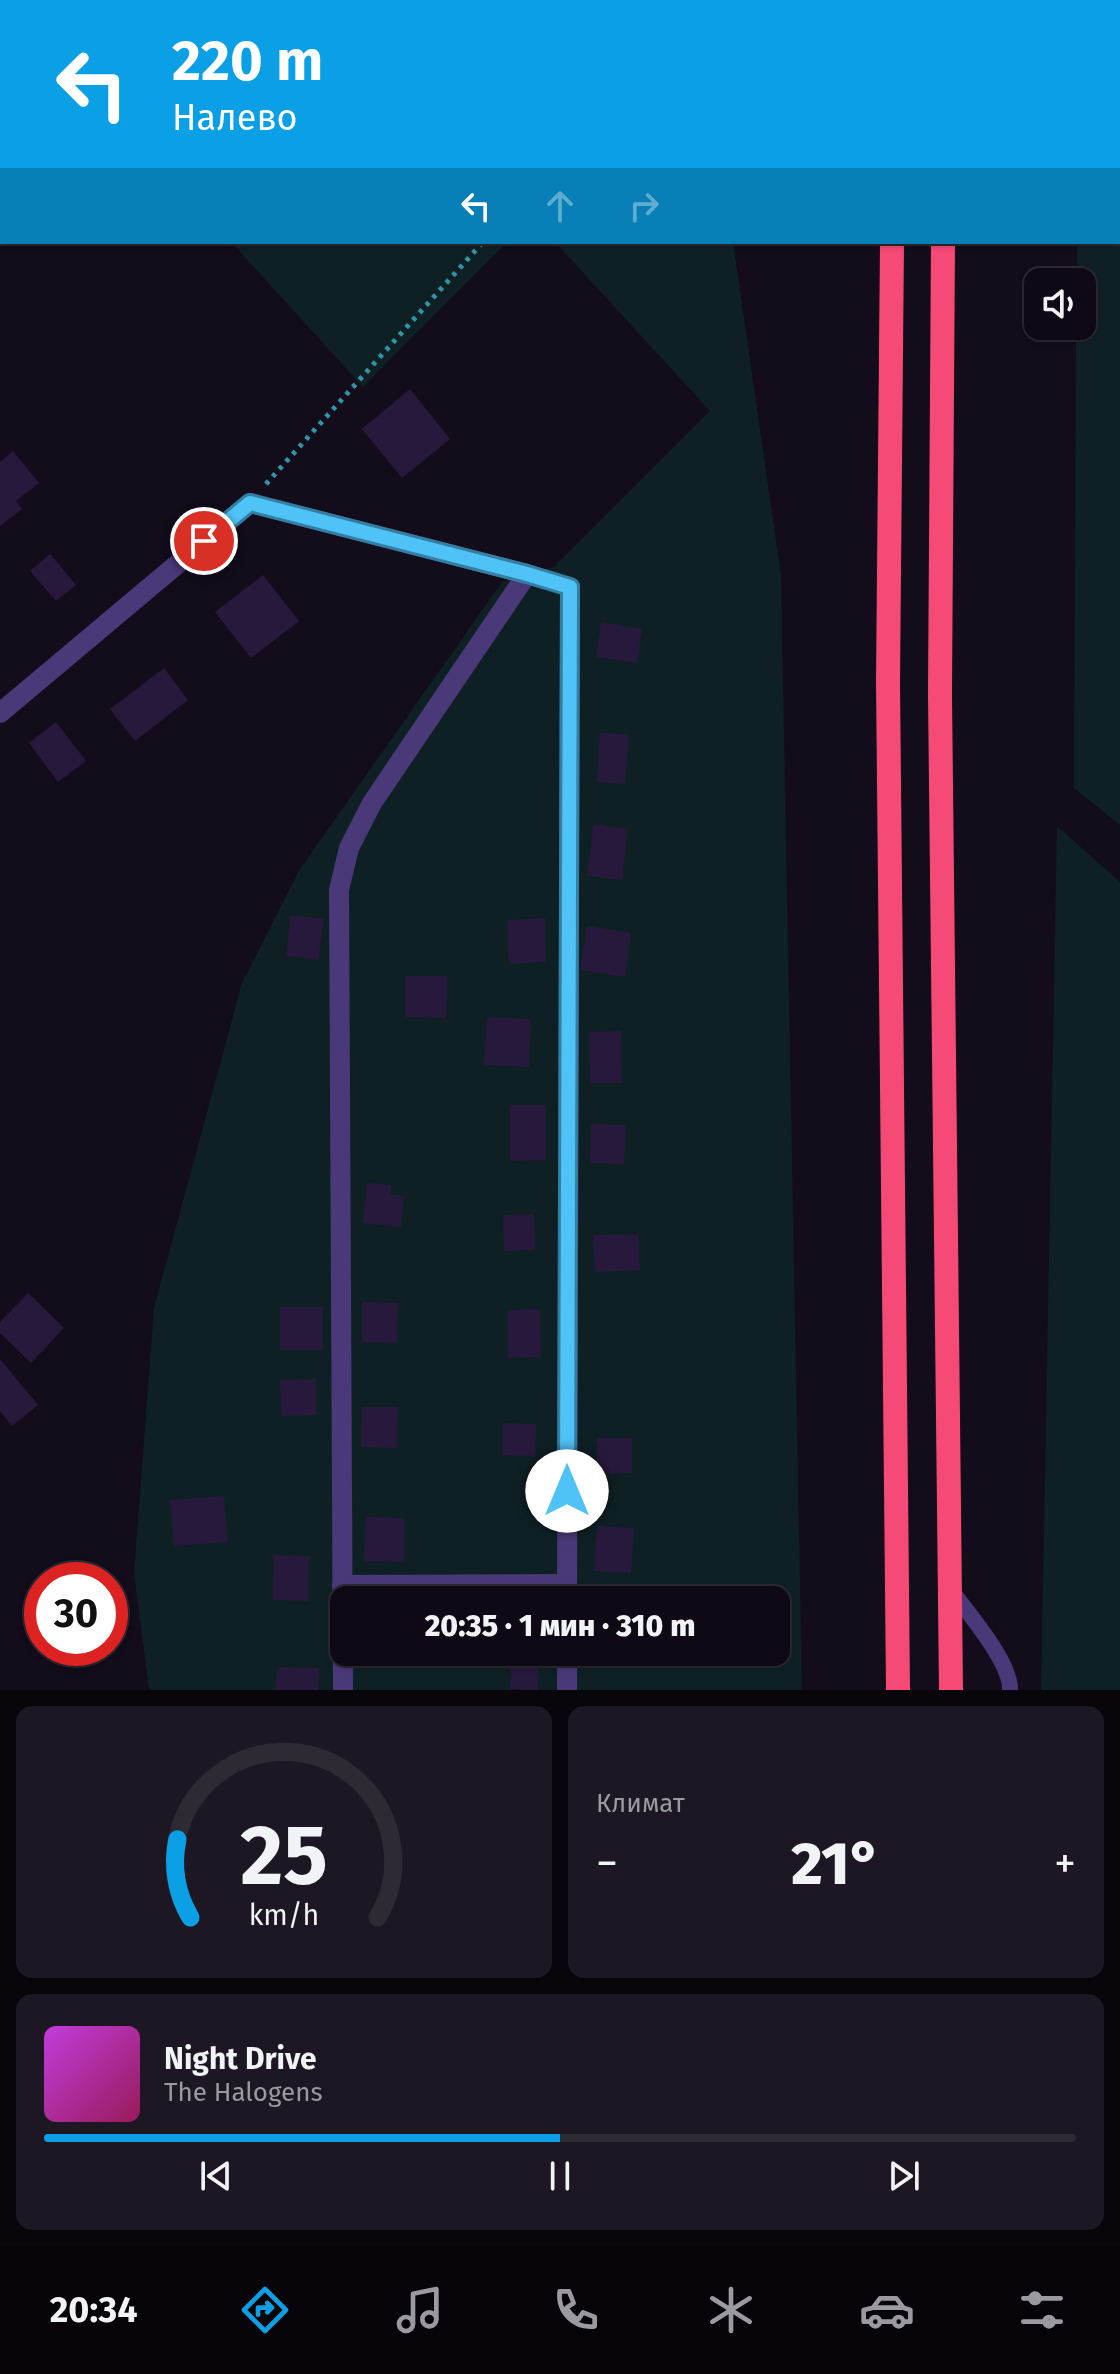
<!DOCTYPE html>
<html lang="ru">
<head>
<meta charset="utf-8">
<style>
  :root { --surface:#0e0914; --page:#1c1722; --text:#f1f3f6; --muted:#9b9aa0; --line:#2e2a34; --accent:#0b9fe5 }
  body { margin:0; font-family:"Fira Sans",sans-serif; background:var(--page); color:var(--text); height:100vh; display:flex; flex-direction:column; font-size:30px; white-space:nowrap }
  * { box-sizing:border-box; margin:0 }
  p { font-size:26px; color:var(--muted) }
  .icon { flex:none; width:44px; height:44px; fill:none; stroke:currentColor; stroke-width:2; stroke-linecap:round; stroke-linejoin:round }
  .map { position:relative; height:1690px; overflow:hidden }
  .drawer { display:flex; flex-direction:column; gap:16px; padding:16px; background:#08050b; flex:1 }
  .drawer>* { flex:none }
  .hud { position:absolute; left:0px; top:0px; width:1120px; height:244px; box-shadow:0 2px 6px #0004,0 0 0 2px var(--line); background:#0b9fe5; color:#fff; overflow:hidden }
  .tools { position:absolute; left:1024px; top:268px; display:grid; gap:16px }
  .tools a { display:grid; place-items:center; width:72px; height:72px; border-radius:16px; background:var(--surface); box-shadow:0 2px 6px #0004,0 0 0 2px var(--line); font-size:40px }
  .speed { position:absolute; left:24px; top:1562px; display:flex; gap:16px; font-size:40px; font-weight:700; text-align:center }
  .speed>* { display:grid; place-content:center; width:104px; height:104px; border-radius:50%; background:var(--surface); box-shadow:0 2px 6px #0004,0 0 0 2px var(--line); line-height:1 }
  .speed .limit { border:12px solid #d22; background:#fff; color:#111 }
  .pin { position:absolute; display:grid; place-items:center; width:68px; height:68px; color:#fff; margin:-34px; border:4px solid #fff; border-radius:50%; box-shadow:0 2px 8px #0007 }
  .me { position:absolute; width:88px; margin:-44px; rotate:0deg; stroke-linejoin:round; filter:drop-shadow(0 0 6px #0008) }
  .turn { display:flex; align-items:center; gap:28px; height:168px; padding:0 40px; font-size:36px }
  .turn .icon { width:104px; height:104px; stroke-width:2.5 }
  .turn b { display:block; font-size:56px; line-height:68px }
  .lanes { display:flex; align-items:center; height:76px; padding:0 40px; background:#0003; justify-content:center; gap:40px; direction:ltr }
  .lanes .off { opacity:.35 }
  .big { font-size:60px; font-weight:800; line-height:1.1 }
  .drawer .tile { flex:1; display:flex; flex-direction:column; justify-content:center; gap:12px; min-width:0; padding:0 28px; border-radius:16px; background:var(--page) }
  .drawer .dial { align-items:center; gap:0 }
  .dial svg { height:208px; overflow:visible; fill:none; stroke:var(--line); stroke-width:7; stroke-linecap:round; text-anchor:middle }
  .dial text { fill:var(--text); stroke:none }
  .song { display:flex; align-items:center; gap:24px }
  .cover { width:96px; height:96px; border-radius:12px; background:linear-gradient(135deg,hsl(290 70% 55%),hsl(330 70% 35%)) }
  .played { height:8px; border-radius:4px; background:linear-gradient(90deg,var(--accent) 50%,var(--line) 50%) }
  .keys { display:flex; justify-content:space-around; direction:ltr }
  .heat { display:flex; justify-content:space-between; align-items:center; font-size:44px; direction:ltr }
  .drawer .tiles { flex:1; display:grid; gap:16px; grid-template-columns:1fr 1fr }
  .tile:last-child { grid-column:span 2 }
  .trip { position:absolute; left:330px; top:1586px; width:460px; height:80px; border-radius:16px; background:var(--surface); box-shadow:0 2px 6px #0004,0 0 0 2px var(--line); font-weight:800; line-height:80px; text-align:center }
  .menu { display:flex; height:128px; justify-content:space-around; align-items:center; background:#060408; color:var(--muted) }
  .menu .icon { width:56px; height:56px }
  .menu .selected { color:var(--accent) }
  .menu b { font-size:36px; color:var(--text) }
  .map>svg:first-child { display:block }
  .green { fill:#0f2024; fill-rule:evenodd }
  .building { fill:#27193b }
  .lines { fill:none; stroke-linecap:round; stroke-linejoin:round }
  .path { stroke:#3294a7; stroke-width:5; stroke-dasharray:4 6; stroke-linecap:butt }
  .service { stroke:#493978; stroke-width:16 }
  .minor { stroke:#493978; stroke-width:20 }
  .motorway { stroke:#f64a76; stroke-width:24 }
  .route-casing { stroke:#337fa1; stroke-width:20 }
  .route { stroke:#4fc3f7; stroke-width:14 }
</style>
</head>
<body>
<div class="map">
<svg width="1120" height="1690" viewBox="0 0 1120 1690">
  <rect width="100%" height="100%" fill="#120c1b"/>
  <g class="green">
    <path d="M0 0H699V2H2V164L0 165Z"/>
    <path d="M1078 0H1120V825L1074 788 1076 326H1082V282H1077V242H1118V2H1078Z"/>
    <path d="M231 242H507L363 387Z"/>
    <path d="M555 242H733L781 575 802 1690H149L134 1573 154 1308 242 983 300 869 502 582 554 567 710 411ZM344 1600H776V1652H344Z"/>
    <path d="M1057 826 1120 882V1690H1041Z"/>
  </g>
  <g class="building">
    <path d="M410 389 450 439 402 478 362 429Z"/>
    <path d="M13 451 39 483 16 501 22 509 0 526V462Z"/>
    <path d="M50 554 76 585 56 601 30 571Z"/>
    <path d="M263 575 299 621 251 658 215 612Z"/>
    <path d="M601 622 642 629 637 663 596 657Z"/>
    <path d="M164 668 188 700 135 741 110 709Z"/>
    <path d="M56 722 86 761 58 782 29 743Z"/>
    <path d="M600 733 629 734 625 784 597 782Z"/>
    <path d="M594 824 628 829 622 880 587 876Z"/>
    <path d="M291 915 324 919 318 960 286 956Z"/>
    <path d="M545 918 546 962 509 964 507 920Z"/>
    <path d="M587 926 631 933 625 977 580 970Z"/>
    <path d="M405 976H447L446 1018 405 1017Z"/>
    <path d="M487 1017 531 1019 529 1067 484 1065Z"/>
    <path d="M621 1031 622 1083H590L589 1032Z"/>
    <path d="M510 1105H546V1160L510 1161Z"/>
    <path d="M591 1124 626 1125 624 1164 590 1163Z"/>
    <path d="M367 1183 391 1185 390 1194 404 1196 401 1227 363 1223Z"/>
    <path d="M534 1214 535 1250 504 1251 503 1215Z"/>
    <path d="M638 1234 640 1270 595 1272 593 1235Z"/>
    <path d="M28 1293 64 1328 31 1363 0 1333V1322Z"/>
    <path d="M362 1302 398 1303 397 1343 362 1342Z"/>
    <rect x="280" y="1307" width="43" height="43"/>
    <path d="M540 1309 541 1357 508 1358 507 1310Z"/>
    <path d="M0 1359 38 1405 12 1426 0 1411Z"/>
    <path d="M316 1379V1415L281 1416 280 1380Z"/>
    <path d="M362 1407H398L397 1448 361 1447Z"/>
    <path d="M503 1423 536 1424 535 1456 502 1455Z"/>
    <path d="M597 1438H632V1473L597 1474Z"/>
    <path d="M224 1496 228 1542 174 1546 170 1500Z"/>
    <path d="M366 1517 405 1518 404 1562 364 1561Z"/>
    <path d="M597 1526 634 1528 631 1573 594 1571Z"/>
    <path d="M274 1555 309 1556 308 1601 273 1600Z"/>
    <path d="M363 1652H404L403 1658 363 1655Z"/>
    <path d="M595 1652H630L629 1657H595Z"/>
    <path d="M511 1656 539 1658 538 1690 510 1689Z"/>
    <path d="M277 1667 319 1668 318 1690H276Z"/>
  </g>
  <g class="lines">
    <g class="path">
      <path d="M564 0V2"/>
      <path d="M266 484 483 242"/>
    </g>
    <path class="service" d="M951 1590C968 1613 1011 1662 1010 1690"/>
    <g class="minor">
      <path d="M0 713 250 503 527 574 570 587 567 1600"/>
      <path d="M342 1585 566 1584"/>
      <path d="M567 1652V1690"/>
      <path d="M343 1690 339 890 349 848 372 803 527 574"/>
    </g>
    <g class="motorway">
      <path d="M890 0V2"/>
      <path d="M942 0V2"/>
      <path d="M892 242 888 682 898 1690"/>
      <path d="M943 242 940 694 951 1690"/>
    </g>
  </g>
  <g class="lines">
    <g class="route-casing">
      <path id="route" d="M204 541 250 503 527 574 570 587 567 1491"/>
    </g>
    <use href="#route" class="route"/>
  </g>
</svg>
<div class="tools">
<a><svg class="icon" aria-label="sound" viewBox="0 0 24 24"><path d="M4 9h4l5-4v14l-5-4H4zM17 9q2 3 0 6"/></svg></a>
</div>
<div class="speed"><div class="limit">30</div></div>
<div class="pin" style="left:204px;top:541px;background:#d93025"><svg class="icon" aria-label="arrive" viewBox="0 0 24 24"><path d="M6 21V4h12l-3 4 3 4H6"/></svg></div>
<svg class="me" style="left:567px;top:1491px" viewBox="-20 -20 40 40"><circle r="19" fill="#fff"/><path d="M0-13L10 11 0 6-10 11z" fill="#4fc3f7"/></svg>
<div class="trip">20:35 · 1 мин · 310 m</div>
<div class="hud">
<div class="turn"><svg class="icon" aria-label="left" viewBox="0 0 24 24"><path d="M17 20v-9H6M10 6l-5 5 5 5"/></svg><div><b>220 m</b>Налево</div></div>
<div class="lanes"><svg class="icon" aria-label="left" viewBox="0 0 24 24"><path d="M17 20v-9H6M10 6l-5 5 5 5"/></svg><svg class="icon off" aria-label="ahead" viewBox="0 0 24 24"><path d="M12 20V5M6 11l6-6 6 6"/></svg><svg class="icon off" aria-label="right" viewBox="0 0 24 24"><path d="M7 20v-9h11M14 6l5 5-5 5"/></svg></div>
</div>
</div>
<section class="drawer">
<div class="tiles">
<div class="tile dial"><svg viewBox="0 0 100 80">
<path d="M14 69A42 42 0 1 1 86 69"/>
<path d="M14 69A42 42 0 0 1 9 39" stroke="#0b9fe5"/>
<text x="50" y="56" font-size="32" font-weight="700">25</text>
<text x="50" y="72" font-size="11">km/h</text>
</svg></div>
<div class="tile"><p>Климат</p>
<div class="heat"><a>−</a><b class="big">21°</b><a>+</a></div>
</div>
<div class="tile">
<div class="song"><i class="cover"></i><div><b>Night Drive</b><p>The Halogens</p></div></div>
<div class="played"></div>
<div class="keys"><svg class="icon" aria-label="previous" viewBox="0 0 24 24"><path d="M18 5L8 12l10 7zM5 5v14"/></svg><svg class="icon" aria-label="pause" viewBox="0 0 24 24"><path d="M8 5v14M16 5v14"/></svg><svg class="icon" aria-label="next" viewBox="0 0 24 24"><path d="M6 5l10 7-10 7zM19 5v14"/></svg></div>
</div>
</div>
</section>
<nav class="menu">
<b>20:34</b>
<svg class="icon selected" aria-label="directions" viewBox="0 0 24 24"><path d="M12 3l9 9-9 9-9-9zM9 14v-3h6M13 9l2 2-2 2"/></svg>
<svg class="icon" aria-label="music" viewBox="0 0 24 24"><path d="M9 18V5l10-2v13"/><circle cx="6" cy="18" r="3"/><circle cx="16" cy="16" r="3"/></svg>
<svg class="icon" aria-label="phone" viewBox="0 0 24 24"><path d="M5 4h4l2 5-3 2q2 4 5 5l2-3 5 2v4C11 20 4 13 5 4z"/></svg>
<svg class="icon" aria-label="climate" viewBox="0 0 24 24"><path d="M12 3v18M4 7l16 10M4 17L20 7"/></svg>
<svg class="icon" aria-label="car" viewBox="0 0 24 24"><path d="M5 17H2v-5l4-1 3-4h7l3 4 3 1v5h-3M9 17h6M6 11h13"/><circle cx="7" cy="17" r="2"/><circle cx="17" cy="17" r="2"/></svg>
<svg class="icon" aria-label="filters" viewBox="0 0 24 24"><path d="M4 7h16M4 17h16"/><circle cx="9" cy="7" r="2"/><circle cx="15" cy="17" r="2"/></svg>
</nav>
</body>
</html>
